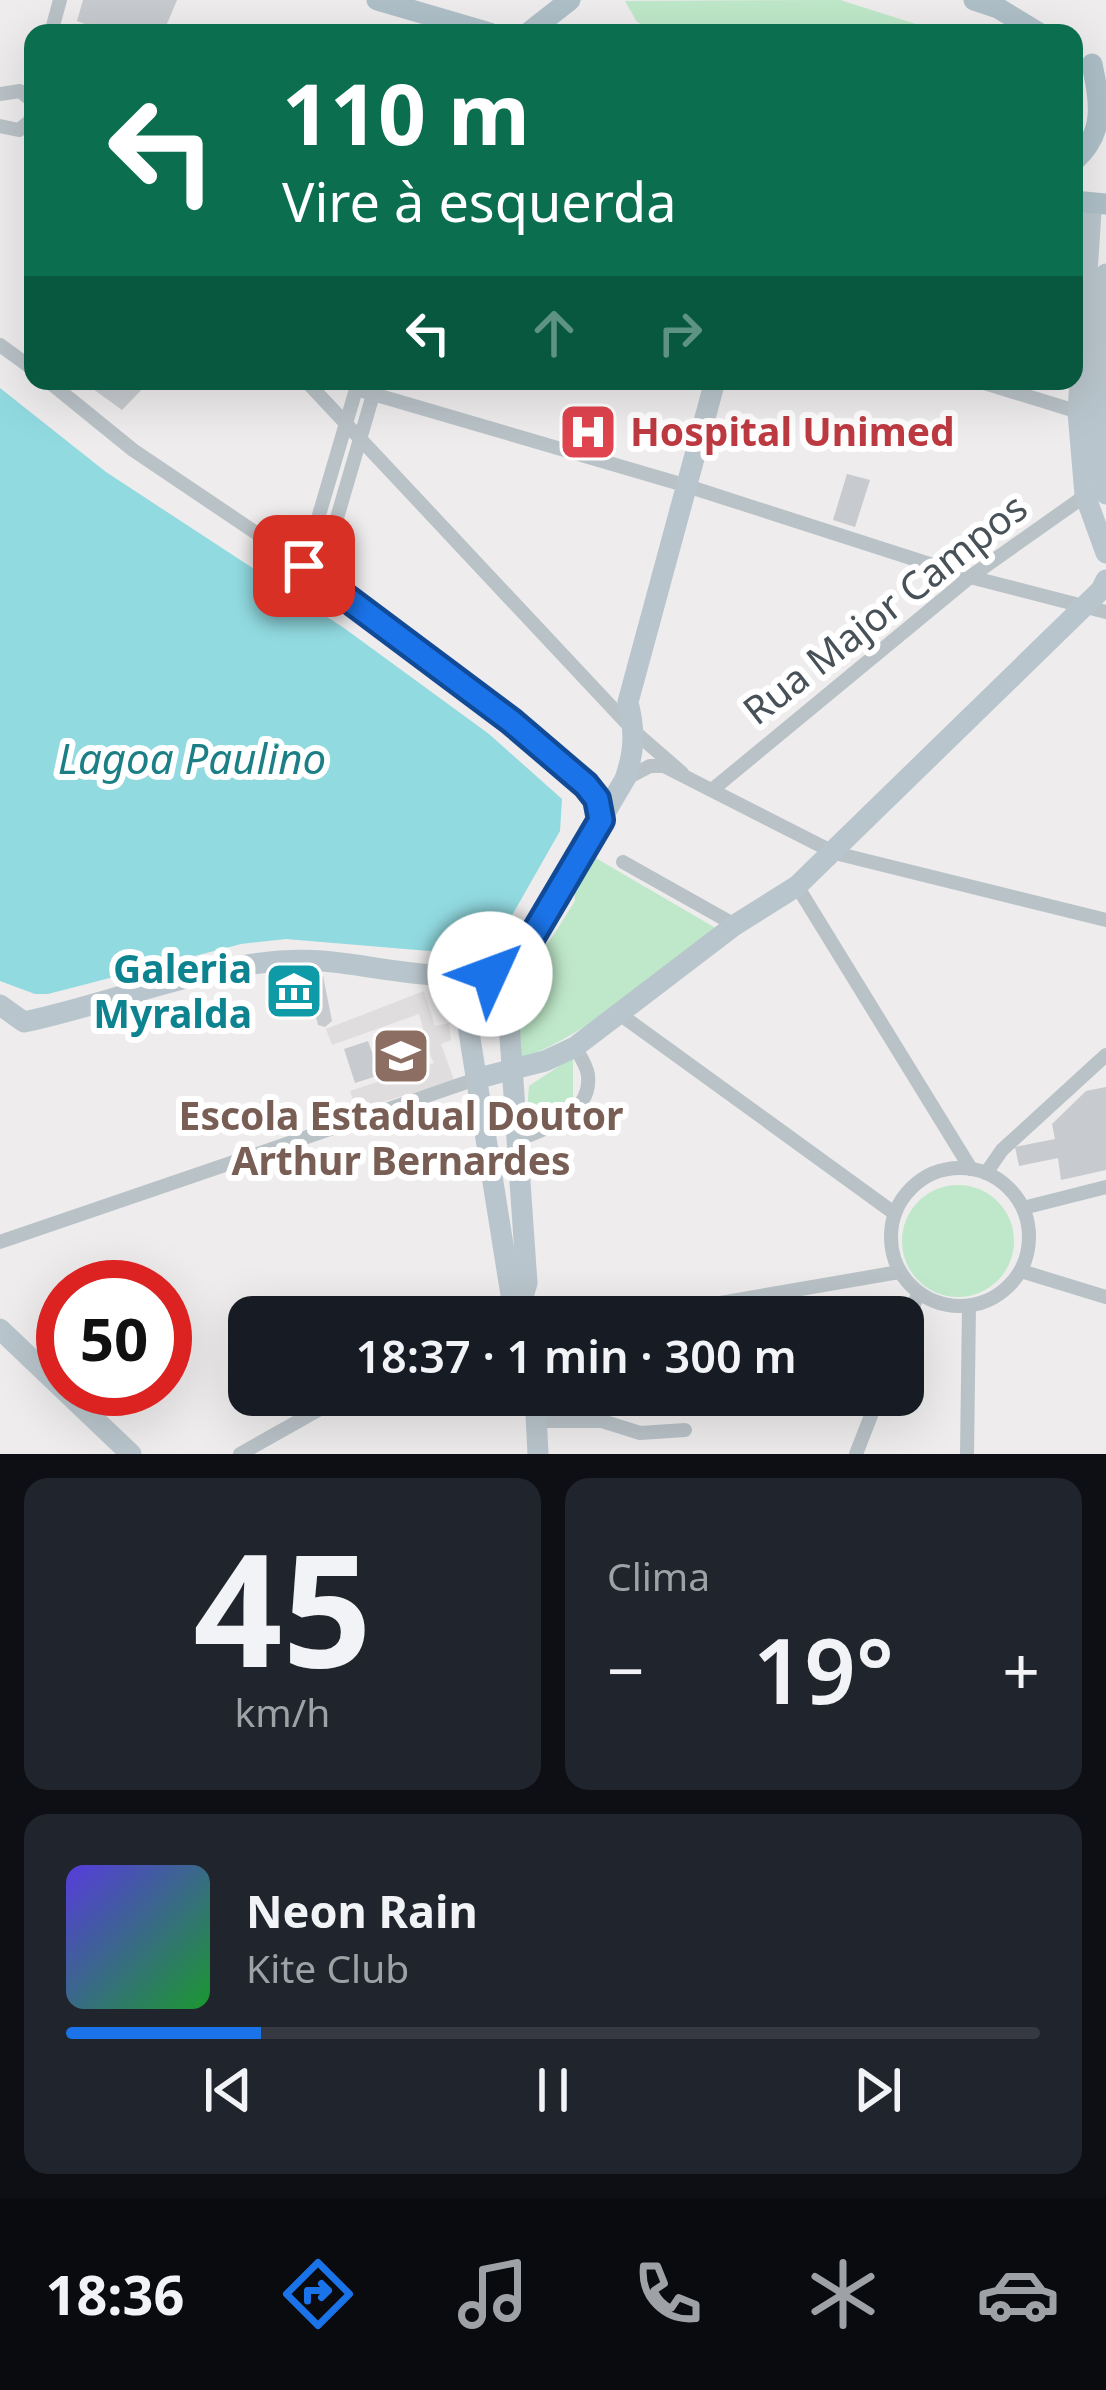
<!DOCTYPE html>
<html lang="pt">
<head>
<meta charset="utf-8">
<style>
  :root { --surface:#171b24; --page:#20242c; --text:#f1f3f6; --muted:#9ea1a6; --line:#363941; --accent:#1a73e8 }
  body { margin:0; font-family:"Noto Sans",sans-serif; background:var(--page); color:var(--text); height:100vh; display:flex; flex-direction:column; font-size:45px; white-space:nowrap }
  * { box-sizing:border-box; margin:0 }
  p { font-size:39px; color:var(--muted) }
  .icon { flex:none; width:66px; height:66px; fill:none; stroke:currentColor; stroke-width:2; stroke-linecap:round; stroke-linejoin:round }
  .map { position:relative; height:1454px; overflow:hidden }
  .side { display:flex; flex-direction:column; gap:24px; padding:24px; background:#0d0f14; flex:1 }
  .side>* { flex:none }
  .hud { position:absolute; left:24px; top:24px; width:1059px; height:366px; border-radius:24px; box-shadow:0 12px 48px #0002; background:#0b6e4f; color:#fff; overflow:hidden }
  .speed { position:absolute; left:36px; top:1260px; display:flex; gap:24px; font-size:60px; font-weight:700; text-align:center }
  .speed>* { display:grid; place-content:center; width:156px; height:156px; border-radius:50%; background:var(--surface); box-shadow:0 12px 48px #0002; line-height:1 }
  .speed .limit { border:18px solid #d22; background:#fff; color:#111 }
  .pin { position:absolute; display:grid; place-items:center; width:102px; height:102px; color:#fff; margin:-51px; border-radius:24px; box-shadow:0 6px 18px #0006 }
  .me { position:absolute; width:132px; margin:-66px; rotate:47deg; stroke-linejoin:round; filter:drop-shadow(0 0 9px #0008) }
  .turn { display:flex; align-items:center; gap:42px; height:252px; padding:0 60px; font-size:54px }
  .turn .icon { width:156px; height:156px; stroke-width:2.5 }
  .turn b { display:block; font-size:84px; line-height:102px }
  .lanes { display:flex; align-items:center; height:114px; padding:0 60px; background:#0003; justify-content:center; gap:60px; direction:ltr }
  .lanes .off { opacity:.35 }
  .big { font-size:90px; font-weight:600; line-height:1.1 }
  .side .tile { flex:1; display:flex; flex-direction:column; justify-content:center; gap:18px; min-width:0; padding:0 42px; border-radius:24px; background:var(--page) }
  .side .dial { align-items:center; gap:0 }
  .dial b { font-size:156px; line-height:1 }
  .song { display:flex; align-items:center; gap:36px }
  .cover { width:144px; height:144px; border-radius:18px; background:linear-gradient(135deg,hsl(250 70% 55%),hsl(130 70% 35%)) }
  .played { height:12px; border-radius:6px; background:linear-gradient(90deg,var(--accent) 20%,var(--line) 20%) }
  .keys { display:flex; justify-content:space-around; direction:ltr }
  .heat { display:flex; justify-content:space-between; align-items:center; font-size:66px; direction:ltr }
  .side .tiles { flex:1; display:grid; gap:24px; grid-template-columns:1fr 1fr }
  .tile:last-child { grid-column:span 2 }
  .trip { position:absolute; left:228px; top:1296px; width:696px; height:120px; border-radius:24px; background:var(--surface); box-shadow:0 12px 48px #0002; font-weight:600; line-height:120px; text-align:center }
  .menu { display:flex; height:192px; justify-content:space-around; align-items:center; background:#090b0e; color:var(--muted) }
  .menu .icon { width:84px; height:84px }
  .menu .on { color:var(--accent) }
  .menu b { font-size:54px; color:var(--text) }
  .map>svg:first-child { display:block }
  .education { fill:#dfdddd }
  .green { fill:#bee8c9 }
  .water { fill:#91dae0 }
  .building { fill:#c7cace }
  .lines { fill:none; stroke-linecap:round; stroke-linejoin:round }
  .street { stroke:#b9c2c7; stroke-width:14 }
  .secondary { stroke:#b9c5cc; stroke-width:21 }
  .primary { stroke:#aebfc8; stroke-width:21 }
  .route-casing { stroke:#114b97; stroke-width:30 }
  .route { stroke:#1a73e8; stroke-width:21 }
  .labels { text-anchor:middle; stroke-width:12; stroke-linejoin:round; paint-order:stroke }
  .health-label { font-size:39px; font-weight:bold; fill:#be3a42; stroke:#fff; text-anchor:start }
  .street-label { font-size:39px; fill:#475157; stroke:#fff }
  .culture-label { font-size:39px; font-weight:bold; fill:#0d838f; stroke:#fff; text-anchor:end }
  .education-label { font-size:39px; font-weight:bold; fill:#785e54; stroke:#fff }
  .water-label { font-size:42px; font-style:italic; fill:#1c7f86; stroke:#fff }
</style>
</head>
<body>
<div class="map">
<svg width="1106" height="1454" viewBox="0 0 1106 1454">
  <rect width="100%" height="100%" fill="#eeecec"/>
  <path class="education" d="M424 991 435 1026 449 1023 451 1040 441 1044 454 1080 357 1110 350 1091 434 1063 428 1050 392 1061 388 1042 424 1032 419 1014 332 1045 326 1029Z"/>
  <g class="green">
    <path d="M840 0 919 25 927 33H660L637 22 625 1Z"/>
    <path d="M594 857 719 930C655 976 593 1031 519 1060 514 1018 519 986 536 947L549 942 575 901 574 888Z"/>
    <path d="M573 1057V1097L552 1114 526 1124 529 1086Z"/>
    <circle cx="958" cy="1241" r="56"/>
  </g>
  <path class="water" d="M0 388 106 472 344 628 489 734 562 799 560 831 489 956 286 939 241 944 48 994H35L0 981Z"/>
  <g class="building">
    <path d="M83 0H177L164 31 153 29 151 33H108L77 21Z"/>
    <path d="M82 381H150L122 410Z"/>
    <path d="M847 474 870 480 855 527 833 520Z"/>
    <path d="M305 974 323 976 332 1021 325 1027 318 1025Z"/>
    <path d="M368 1041 380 1075 355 1083 344 1049Z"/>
    <path d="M1106 1087V1170L1061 1180 1058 1158 1019 1166 1015 1147 1055 1139 1052 1124 1086 1091Z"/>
  </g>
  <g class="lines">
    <g class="street">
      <path d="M51 33 60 0"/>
      <path d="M0 94 20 91 30 99 33 109"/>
      <path d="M0 126 19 130 29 122 33 112"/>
      <path d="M0 345 33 369"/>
      <path d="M48 381 133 450 320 576 511 721 586 785 597 799 600 819"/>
      <path d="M306 381 635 732 682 773"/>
      <path d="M978 381 1082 413"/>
      <path d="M356 389 684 485 970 577 1106 612"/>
      <path d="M304 566 357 386"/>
      <path d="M320 576 377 381"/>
      <path d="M625 779 650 766H664L835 853 1106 920"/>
      <path d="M712 790 970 577 1089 493"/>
      <path d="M623 862 735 925"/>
      <path d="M797 886 971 1169"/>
      <path d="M621 1015 894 1213"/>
      <path d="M519 1139C548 1128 592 1114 588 1075 587 1066 579 1054 575 1047"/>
      <circle cx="960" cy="1237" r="69"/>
      <path d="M986 1173 1002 1150 1106 1055"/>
      <path d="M1023 1208 1106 1187"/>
      <path d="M0 1242 479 1078"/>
      <path d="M1021 1271 1106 1297"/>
      <path d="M484 1317 519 1298"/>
      <path d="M639 1317 899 1272"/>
      <path d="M903 1333 918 1294"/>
      <path d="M538 1421H602L640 1433 685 1430"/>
      <path d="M240 1454 345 1395"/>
      <path d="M856 1454 879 1395"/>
      <path d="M967 1454 969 1306"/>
    </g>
    <g class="secondary">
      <path d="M1078 202 1091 211 1078 412 1085 495 1106 553"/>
      <path d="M1106 274 1096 417 1106 494"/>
      <path d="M460 976 512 1301 519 1311"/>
      <path d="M0 1005 24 1022C121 1002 224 954 322 961 374 964 481 995 520 957L625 779C635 750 635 731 628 702L715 381"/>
      <path d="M479 1078 545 1061 575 1047 735 925 797 886 1101 590 1106 580"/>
      <path d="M519 1310 527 1283 509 1023 519 957"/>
      <path d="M0 1329 131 1454"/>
      <path d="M535 1395 538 1454"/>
    </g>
    <g class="primary">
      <path d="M377 0 490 33"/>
      <path d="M974 0 998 8 1039 33"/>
      <path d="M528 33 570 0"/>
      <path d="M1074 161C1106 133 1100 103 1092 64"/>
      <path d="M1074 201 1106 204"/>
    </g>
  </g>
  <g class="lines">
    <g class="route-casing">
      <path id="route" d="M304 566 511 721 586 785 597 799 601 820 520 957 508 968 490 974"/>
    </g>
    <use href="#route" class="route"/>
  </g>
  <defs>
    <g id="hospital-square" transform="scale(3)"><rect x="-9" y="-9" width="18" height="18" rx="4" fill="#e0444e" stroke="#fff"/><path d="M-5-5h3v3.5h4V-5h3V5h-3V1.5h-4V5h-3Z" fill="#fff"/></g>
    <g id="museum-square" transform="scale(3)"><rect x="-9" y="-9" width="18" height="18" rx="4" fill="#0f9aa8" stroke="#fff"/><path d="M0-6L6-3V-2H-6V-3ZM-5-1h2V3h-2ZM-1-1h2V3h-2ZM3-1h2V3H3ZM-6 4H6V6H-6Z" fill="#fff"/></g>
    <g id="school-square" transform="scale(3)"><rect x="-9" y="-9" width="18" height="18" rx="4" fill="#8d6e63" stroke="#fff"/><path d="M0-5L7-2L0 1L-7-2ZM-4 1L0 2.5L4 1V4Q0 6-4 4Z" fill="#fff"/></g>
  </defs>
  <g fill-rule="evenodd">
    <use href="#hospital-square" x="588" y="432"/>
    <use href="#museum-square" x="294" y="991"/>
    <use href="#school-square" x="401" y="1056"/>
  </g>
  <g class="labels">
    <g class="health-label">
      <text x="630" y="446">Hospital Unimed</text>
    </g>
    <g class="street-label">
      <text transform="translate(885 609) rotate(-38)" y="14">Rua Major Campos</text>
    </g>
    <g class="culture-label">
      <text x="252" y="983">Galeria<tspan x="252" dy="45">Myralda</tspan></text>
    </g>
    <g class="education-label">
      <text x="401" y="1130">Escola Estadual Doutor<tspan x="401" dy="45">Arthur Bernardes</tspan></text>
    </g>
    <g class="water-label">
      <text x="192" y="774">Lagoa Paulino</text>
    </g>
  </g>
</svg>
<div class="speed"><div class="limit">50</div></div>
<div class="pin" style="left:304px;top:566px;background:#d93025"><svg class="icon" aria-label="arrive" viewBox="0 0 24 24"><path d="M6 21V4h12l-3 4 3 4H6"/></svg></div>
<svg class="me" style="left:490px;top:974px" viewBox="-20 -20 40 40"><circle r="19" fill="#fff"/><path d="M0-13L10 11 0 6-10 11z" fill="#1a73e8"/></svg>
<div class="trip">18:37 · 1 min · 300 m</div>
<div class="hud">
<div class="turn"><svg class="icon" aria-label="left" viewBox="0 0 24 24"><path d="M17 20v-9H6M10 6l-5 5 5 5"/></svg><div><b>110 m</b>Vire à esquerda</div></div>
<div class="lanes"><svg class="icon" aria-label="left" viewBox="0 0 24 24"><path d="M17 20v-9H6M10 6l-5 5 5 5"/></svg><svg class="icon off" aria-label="ahead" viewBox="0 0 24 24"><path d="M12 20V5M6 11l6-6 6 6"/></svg><svg class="icon off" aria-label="right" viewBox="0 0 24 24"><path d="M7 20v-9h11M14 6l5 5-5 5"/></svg></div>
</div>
</div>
<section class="side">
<div class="tiles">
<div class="tile dial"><b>45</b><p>km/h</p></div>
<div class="tile"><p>Clima</p>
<div class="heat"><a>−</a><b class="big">19°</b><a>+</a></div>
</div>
<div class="tile">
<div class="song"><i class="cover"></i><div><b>Neon Rain</b><p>Kite Club</p></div></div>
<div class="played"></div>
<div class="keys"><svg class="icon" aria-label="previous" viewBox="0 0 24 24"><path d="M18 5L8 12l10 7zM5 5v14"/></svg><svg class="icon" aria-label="pause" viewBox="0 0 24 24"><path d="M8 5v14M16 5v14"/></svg><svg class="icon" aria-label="next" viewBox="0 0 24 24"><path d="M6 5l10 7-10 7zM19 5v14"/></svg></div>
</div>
</div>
</section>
<nav class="menu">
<b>18:36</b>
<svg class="icon on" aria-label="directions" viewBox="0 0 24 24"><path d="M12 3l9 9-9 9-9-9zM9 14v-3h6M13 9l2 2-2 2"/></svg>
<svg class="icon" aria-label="music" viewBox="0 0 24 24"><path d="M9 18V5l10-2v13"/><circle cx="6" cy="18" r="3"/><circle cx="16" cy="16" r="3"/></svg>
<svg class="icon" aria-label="phone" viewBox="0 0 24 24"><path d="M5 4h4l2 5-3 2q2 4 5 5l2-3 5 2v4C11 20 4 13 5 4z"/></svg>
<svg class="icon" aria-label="climate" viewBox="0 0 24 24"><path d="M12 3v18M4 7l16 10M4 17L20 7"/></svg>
<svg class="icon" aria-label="car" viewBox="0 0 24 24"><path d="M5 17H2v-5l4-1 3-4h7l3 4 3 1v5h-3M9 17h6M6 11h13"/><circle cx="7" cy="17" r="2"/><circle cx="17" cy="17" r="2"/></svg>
</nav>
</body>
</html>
